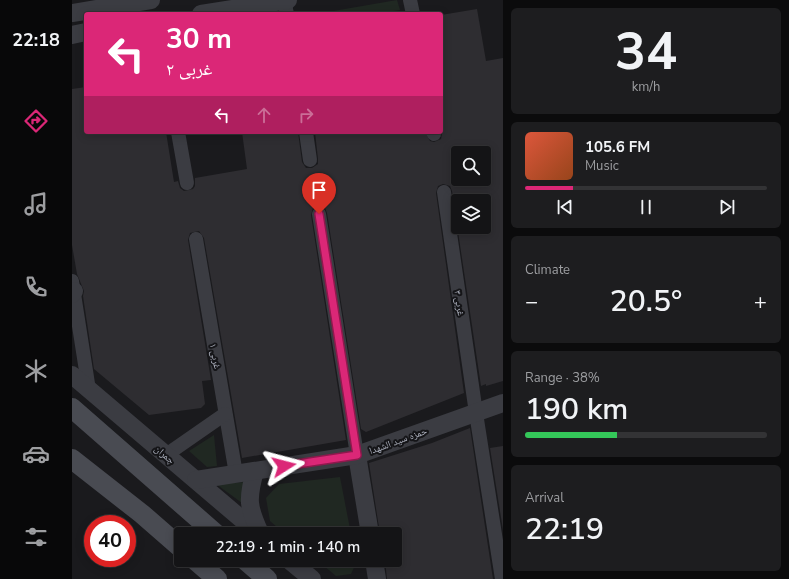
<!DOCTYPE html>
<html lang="en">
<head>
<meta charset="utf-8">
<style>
  :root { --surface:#141416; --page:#1d1d1f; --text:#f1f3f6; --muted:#9d9ea1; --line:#333335; --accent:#db2777 }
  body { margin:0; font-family:"Nunito Sans","Noto Naskh Arabic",sans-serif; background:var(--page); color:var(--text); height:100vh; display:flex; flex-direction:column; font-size:15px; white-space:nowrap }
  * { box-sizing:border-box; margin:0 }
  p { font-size:13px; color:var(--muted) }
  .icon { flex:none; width:22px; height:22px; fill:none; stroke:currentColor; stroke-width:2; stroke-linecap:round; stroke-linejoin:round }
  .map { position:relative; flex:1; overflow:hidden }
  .panel { display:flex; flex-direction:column; gap:8px; padding:8px; background:#0b0b0c; width:286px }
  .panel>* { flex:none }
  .guide { position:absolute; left:12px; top:12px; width:359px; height:122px; border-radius:4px; box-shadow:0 2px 10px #0003,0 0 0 1px var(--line); background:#db2777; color:#fff; overflow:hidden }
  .tools { position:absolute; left:379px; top:146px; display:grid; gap:8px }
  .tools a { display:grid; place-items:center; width:40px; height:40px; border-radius:4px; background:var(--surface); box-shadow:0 2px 10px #0003,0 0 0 1px var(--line); font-size:20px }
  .speed { position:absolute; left:12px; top:515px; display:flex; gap:8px; font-size:20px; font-weight:700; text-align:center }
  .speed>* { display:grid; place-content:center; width:52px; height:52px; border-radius:50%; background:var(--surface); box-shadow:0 2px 10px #0003,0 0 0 1px var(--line); line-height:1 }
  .speed .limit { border:6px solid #d22; background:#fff; color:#111 }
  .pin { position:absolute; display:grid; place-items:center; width:34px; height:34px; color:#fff; margin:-41px -17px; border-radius:50% 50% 50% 0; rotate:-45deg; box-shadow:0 0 4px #0007 }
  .pin .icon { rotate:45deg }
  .me { position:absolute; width:44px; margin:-22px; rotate:81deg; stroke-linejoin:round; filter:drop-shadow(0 0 3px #0008) }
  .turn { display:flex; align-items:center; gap:14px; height:84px; padding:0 16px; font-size:18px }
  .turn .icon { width:52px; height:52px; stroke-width:2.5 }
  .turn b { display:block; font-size:28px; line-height:34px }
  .lanes { display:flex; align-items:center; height:38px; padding:0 16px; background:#0003; justify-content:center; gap:20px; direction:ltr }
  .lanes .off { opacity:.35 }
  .big { font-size:30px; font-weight:600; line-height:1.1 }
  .panel .widget { flex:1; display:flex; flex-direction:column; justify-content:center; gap:6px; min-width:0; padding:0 14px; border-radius:6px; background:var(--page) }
  .panel .dial { align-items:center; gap:0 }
  .dial b { font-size:52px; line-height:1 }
  .song { display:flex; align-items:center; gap:12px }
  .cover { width:48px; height:48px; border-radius:6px; background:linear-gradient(135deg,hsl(10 70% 55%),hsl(20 70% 35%)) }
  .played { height:4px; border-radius:2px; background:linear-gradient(90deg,var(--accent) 20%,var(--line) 20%) }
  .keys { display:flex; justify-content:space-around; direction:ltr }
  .heat { display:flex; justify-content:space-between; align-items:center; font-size:22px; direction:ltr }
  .charge { height:6px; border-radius:3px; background:linear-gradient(90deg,#34c759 38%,var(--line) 0) }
  .trip { position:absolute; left:102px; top:527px; width:228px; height:40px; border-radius:4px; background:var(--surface); box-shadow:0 2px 10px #0003,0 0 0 1px var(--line); font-weight:600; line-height:40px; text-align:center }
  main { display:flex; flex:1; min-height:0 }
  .menu { display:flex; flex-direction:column; width:72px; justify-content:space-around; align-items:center; background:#080809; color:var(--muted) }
  .menu .icon { width:28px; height:28px }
  .menu .selected { color:var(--accent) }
  .menu b { font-size:18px; color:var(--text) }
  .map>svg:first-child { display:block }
  .green { fill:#202822 }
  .building { fill:#2e2d31; fill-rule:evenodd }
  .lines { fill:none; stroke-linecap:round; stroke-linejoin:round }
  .minor { stroke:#3b3c42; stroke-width:14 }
  .tertiary { stroke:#3b3c42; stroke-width:18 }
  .secondary { stroke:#494b52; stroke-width:20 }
  .route-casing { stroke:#8e194d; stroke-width:10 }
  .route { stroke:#db2777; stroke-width:7 }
  .labels { text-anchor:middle; stroke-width:4; stroke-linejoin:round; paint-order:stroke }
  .street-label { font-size:10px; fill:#acb0bd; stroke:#151518 }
</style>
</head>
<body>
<main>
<nav class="menu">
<b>22:18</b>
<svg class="icon selected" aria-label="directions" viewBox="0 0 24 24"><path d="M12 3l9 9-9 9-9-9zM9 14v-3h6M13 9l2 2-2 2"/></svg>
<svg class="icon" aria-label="music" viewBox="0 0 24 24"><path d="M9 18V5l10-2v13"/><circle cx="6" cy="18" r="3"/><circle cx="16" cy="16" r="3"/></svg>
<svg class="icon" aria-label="phone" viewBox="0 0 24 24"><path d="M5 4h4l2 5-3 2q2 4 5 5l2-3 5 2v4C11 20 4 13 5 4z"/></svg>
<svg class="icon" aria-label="climate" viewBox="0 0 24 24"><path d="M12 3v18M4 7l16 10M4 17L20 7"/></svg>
<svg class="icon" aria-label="car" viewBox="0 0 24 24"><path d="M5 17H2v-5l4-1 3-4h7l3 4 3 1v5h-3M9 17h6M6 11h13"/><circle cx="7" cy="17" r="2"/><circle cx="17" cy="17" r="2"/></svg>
<svg class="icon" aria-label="filters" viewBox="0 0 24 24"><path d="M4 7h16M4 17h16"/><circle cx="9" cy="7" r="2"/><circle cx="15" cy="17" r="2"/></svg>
</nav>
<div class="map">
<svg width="431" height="579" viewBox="0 0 431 579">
  <rect width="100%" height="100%" fill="#1a1a1d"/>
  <g class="green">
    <path d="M325 0 328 10 302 14H244Z"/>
    <path d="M142 435 145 466 135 467 117 451Z"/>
    <path d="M268 477 279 534H213L198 521 194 498 207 484Z"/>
    <path d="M172 482 170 503 144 484Z"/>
    <path d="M245 560H284L285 561 279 574 264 576Z"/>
  </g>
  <g class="building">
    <path d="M405 9 414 61 431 58V381L414 386V384L409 386 380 191 378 186 371 184 366 186 364 193 392 393 294 432 289 429 255 213 253 208 246 206 241 208 239 215 274 440 170 458 132 238 127 231 118 233 116 240 139 380 130 381 133 404 129 408 77 415 22 369 11 296 12 291 5 274 0 245V89L14 87V132H94L102 182 106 181 108 188 112 191 121 189 123 186V178L175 169 170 132H226L230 162 234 168H240L246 164V159L243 132H353L358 141 362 142 369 139 370 134 369 15ZM386 153H412V179H386ZM386 201H412V227H386Z"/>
    <path d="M398 428 421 579H315L313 560H323V534H308L297 463 360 443Z"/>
    <path d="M431 446V530L418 448Z"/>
  </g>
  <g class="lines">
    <g class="minor">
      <path d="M212 0 215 14"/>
      <path d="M338 0 341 14"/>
      <path d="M106 132 115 183"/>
      <path d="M234 132 238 160"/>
      <path d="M361 132 362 134"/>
      <path d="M372 192 404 413 430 579"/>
      <path d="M247 214 285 455"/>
      <path d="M124 239 164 474"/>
      <path d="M0 281 17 390"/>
      <path d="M94 455 153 414"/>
    </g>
    <g class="tertiary">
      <path d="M0 13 79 0"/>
      <path d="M129 14 216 0"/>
      <path d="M0 35 14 32"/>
      <path d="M0 294 2 291"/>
      <path d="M0 375 187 534"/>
      <path d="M285 455 298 534"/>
      <path d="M183 471C175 499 176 507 188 533"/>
      <path d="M124 480 285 455 431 403"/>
      <path d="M217 560 240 579"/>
      <path d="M302 560 305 579"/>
    </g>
    <g class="secondary">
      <path d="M0 408 144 534"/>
      <path d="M0 459 70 514 109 548"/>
      <path d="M123 560 145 579"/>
      <path d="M173 560 195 579"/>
    </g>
  </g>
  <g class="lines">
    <g class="route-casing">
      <path id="route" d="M212 466 285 455 247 214"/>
    </g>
    <use href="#route" class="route"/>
  </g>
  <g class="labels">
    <g class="street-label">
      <text transform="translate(388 303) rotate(82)" y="4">۳ غربی</text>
      <text transform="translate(144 356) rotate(80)" y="4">۱ غربی</text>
      <text transform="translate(326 440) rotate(-20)" y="4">حمزه سید الشهدا</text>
      <text transform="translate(93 454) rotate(41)" y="4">چمران</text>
    </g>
  </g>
</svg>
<div class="tools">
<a><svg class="icon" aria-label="search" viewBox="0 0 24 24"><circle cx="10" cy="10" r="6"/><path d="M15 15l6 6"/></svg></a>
<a><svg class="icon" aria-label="layers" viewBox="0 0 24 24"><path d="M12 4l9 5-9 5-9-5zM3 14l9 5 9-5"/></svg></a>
</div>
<div class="speed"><div class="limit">40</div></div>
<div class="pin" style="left:247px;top:214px;background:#d93025"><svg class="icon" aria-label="arrive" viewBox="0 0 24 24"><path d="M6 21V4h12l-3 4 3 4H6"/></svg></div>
<svg class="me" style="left:212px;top:466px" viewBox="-20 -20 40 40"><path d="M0-17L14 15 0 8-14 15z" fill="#db2777" stroke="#fff" stroke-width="4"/></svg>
<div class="trip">22:19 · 1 min · 140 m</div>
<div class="guide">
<div class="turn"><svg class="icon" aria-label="left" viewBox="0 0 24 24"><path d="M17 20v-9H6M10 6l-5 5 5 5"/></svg><div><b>30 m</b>۲ غربی</div></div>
<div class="lanes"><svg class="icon" aria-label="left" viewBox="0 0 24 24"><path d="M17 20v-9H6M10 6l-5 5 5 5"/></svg><svg class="icon off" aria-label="ahead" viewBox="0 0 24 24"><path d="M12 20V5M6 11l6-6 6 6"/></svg><svg class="icon off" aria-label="right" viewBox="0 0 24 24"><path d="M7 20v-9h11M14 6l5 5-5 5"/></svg></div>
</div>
</div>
<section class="panel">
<div class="widget dial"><b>34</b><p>km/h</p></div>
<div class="widget">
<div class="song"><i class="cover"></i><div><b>105.6 FM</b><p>Music</p></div></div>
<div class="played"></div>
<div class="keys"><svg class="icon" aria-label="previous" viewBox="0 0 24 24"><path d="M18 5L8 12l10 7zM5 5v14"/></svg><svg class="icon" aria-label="pause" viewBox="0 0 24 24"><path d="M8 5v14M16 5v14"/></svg><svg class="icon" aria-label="next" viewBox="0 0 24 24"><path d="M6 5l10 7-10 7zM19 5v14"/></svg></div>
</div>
<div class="widget"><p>Climate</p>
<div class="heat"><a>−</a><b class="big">20.5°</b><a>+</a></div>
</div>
<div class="widget"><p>Range · 38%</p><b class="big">190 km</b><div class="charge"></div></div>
<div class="widget"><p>Arrival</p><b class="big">22:19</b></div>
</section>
</main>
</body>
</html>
